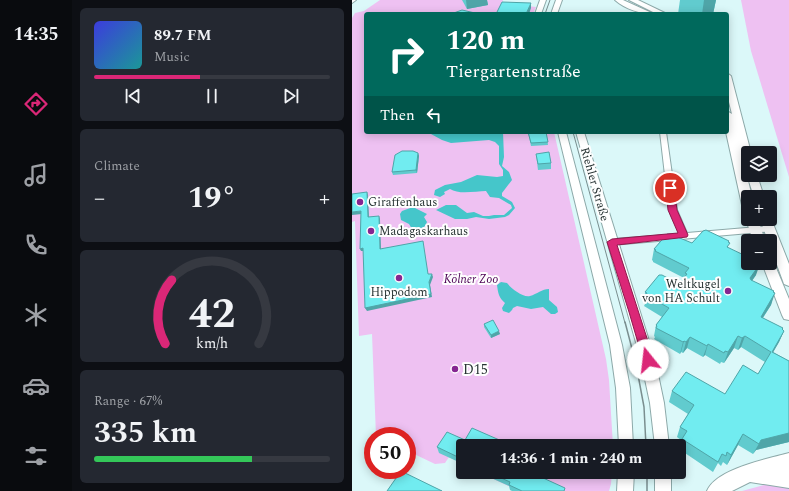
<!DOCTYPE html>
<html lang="en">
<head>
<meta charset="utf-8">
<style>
  :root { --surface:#171b24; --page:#242831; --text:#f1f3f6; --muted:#9ea1a6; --line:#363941; --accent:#db2777 }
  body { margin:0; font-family:Spectral,serif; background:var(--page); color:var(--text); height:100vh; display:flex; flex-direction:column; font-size:15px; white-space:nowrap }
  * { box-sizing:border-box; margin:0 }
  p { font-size:13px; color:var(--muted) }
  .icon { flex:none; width:22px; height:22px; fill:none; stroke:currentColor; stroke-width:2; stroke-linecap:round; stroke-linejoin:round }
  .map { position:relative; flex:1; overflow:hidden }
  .details { display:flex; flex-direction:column; gap:8px; padding:8px; background:#0d0f14; width:280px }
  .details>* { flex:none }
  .hud { position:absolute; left:12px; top:12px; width:365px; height:122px; border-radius:4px; box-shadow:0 2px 10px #0003; background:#00695c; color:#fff; overflow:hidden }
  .controls { position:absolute; left:389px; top:146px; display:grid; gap:8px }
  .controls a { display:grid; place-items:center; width:36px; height:36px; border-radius:4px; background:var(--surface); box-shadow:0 2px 10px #0003; font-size:20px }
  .speed { position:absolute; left:12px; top:427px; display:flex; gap:8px; font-size:20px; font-weight:700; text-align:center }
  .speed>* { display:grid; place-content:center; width:52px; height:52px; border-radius:50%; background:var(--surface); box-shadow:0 2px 10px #0003; line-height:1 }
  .speed .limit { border:6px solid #d22; background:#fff; color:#111 }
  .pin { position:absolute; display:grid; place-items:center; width:34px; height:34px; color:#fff; margin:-17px; border:2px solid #fff; border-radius:50%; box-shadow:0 1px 4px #0007 }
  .me { position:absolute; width:44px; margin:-22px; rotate:344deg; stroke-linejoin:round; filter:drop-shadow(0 0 3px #0008) }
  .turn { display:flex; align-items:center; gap:14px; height:84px; padding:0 16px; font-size:18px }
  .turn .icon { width:52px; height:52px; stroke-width:2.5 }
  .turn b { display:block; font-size:28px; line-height:34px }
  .then { display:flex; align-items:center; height:38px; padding:0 16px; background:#0003; gap:8px; font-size:15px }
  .big { font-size:30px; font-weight:700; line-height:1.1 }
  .details .tile { flex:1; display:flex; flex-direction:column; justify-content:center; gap:6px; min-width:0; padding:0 14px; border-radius:6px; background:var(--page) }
  .details .dial { align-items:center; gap:0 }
  .dial svg { height:104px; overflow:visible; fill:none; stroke:var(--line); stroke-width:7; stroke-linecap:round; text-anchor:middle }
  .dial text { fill:var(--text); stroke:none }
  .song { display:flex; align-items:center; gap:12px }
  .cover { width:48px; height:48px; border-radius:6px; background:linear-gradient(135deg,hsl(240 70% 55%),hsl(180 70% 35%)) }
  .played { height:4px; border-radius:2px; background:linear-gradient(90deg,var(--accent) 45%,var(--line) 45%) }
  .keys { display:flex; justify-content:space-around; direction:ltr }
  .heat { display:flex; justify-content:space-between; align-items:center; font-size:22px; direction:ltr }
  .charge { height:6px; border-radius:3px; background:linear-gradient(90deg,#34c759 67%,var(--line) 0) }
  .trip { position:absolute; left:104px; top:439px; width:230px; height:40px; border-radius:4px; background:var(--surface); box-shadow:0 2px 10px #0003; font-weight:700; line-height:40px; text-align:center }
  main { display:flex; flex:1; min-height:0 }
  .tab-bar { display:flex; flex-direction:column; width:72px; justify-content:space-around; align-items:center; background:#090b0e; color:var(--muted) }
  .tab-bar .icon { width:28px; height:28px }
  .tab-bar .current { color:var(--accent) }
  .tab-bar b { font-size:18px; color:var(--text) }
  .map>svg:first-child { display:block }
  .green { fill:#eec1f2 }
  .water { fill:#45c6ca }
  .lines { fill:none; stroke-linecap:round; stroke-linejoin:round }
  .minor-casing { stroke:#8da9a9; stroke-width:2 }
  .secondary-casing { stroke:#8da9a9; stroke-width:2 }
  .primary-casing { stroke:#8da9a9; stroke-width:2 }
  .trunk-casing { stroke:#8da9a9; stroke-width:2 }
  .minor { fill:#fff; fill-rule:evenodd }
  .secondary { fill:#fff; fill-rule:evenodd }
  .primary { fill:#fff; fill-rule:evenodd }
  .trunk { fill:#fff; fill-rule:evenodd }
  .tram-far1 { stroke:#7a8e8f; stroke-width:1 }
  .tram { stroke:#7a8e8f; stroke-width:1.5 }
  .wall { fill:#61cbce }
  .shaded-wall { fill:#4fa5a8 }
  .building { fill:#71ecf0; stroke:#4fa5a8 }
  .route { fill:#db2777; stroke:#8e194d }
  .poi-dot { fill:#852691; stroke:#fefefe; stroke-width:1.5 }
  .labels { text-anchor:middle; stroke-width:4; stroke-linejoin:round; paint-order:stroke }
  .street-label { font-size:12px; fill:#263232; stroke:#fefefe }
  .poi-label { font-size:12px; fill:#263232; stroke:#fefefe; text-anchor:start }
  .park-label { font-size:12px; font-style:italic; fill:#4c0054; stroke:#fefefe }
  .near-poi-label { font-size:14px; fill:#263232; stroke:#fefefe; text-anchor:start }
</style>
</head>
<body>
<main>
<nav class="tab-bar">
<b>14:35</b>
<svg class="icon current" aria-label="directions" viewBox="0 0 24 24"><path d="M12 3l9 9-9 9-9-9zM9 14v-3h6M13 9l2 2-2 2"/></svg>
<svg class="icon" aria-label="music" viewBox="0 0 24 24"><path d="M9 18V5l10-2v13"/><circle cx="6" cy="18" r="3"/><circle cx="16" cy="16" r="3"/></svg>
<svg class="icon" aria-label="phone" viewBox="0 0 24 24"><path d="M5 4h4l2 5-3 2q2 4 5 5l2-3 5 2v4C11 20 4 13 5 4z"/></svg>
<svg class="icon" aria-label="climate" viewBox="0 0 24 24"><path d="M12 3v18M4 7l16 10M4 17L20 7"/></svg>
<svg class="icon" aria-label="car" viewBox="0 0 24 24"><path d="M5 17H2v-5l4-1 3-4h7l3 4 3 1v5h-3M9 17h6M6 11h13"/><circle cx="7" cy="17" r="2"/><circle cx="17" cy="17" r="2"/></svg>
<svg class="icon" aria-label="filters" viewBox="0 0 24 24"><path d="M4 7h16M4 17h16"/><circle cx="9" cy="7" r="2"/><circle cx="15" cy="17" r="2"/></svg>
</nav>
<section class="details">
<div class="tile">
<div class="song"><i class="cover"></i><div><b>89.7 FM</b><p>Music</p></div></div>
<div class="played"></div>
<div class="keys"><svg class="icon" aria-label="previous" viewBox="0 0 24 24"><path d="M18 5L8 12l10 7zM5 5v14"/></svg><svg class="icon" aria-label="pause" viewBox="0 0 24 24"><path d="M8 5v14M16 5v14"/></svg><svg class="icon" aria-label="next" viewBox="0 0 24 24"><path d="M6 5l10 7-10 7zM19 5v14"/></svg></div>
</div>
<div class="tile"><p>Climate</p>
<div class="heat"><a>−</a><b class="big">19°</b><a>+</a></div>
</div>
<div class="tile dial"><svg viewBox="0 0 100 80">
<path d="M14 69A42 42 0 1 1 86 69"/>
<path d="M14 69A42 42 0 0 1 19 20" stroke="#db2777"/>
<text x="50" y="56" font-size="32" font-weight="700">42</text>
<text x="50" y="72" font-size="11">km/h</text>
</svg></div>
<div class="tile"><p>Range · 67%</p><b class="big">335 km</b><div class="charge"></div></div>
</section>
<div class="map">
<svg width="437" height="491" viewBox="0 0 437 491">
  <rect width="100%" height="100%" fill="#dbf8f9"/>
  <g class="green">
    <path d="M28 0H151L150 3 184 7 181 14H14V132H202L254 359 257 380 261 446H111V461L109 463 97 457 93 463 83 464 60 453 55 454V436H24L20 334 7 336 3 221 0 222V18L3 13 12 11Z"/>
    <path d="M389 0H437V177L399 51Z"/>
    <path d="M134 472H260L259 484 257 491H167L137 477 138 474Z"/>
    <path d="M412 485H422L437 488V491H390Z"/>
  </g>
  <g class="water">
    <path d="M42 132H108L122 134 127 132H151L152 157 150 166 157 172 160 180 150 193V196L160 202 163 208 157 215 153 217 137 219 124 217 115 219H103L84 210 94 205H104L115 213 122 212 131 216H137L142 215H152L160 208 159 205 147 198 138 197 134 191C124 191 107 195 98 189L92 192 93 194 88 197 82 195 83 190 93 185 109 182 125 175 145 177 151 176V170L147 164V146L143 142 137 140 99 143 90 140 79 134Z"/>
    <path d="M61 207 75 214 72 217 75 222 73 226 69 229H60L57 224 49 220 48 214 50 211Z"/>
    <path d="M149 282 155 283C159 288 171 298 178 296 185 294 190 289 197 289V300L205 307 206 312 203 314H199L191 307 179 309 165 306 161 308 160 310 157 313 151 311 150 308 153 303C147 298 146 293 145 285Z"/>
  </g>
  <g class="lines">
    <g class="minor-casing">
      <g id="minor">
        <path d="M0 0H4L0 3Z"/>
        <path d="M308 132H314L325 210 335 233 417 226 421 229 420 231 260 245 257 244 256 242 257 240 260 239 328 234 317 210Z"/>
      </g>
    </g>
    <g class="secondary-casing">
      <g id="secondary">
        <path d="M188 0H194L189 14H183Z"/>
        <path d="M204 0H210L205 14H199Z"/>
        <path d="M263 0H271L302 14C289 14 273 9 263 0Z"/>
        <path d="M206 132H214L270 345 278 388 281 446H267L264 388 258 345Z"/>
        <path d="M224 132H232L303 360 312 403 317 446H303L298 403 289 360Z"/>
        <path d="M266 472H282L281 491H265Z"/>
        <rect x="303" y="472" width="16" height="19"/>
      </g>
    </g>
    <g class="primary-casing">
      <g id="primary">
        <path d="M277 0H286L315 14H305Z"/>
        <path d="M375 73 379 76 399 153H396V166L392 164 400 197H396V209L392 208 390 205 374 132 375 111 380 114 375 94Z"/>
        <path d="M396 173V175H405L412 197H402L395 175Z"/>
        <path d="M396 216V219H406L413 241H401L394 219Z"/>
        <path d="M418 216 437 264V286L432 284 431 281 418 246V241H416L408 219H418Z"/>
        <path d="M418 259 422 263 437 299V320L432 319 430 315 410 263H418Z"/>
      </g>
    </g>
    <g class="trunk-casing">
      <path id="trunk" d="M437 453V488L398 482 380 491H355C364 469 415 459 437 453Z"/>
    </g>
    <use href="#minor" class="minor"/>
    <use href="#secondary" class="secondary"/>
    <use href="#primary" class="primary"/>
    <use href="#trunk" class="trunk"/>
    <g class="tram-far1">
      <path d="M193 14 198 0"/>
      <path d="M221 132 273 323"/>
    </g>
    <g class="tram">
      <path d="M273 322 284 364 292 407 294 446"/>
      <path d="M295 472V491"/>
    </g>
  </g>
  <g class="wall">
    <path d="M110 0H135L136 5 115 9Z"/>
    <path d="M328 0H364L361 14H326Z"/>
    <path d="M176 132H194L196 145 179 146Z"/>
    <path d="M66 153 67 156 65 173 41 175 40 172Z"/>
    <path d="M184 154 199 163V169L186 170Z"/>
    <path d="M376 242V248L404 275 400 281 422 292 419 305 411 318 432 331 427 342 421 352 437 361V442L404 450 401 454 386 445 375 465 371 462 369 466 366 463 361 472 327 449 329 440 325 437 328 427 336 414 317 402 320 391 373 394 406 374 413 362 389 347 386 350 382 348 372 363 369 362 368 364 353 355 351 357 335 348 331 353 329 352 328 354 302 339 303 337 302 336 304 325 310 317 292 306 293 304H292L293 292 327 284 332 278 301 262V261L300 260 302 249 340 243Z"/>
    <path d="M132 324 148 334 139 338 132 327Z"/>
    <path d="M111 446V461L109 463 87 453 85 447Z"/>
    <path d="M133 472H178L213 491H160L158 490 157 486 137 477 136 473Z"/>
  </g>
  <g class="shaded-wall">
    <path d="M114 0H135L136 5 115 9Z"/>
    <path d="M352 0H364L361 14H350Z"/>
    <path d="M179 3V8L177 14H174Z"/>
    <path d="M66 153 67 156 65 173 64 170Z"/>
    <path d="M15 192 16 195 17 220 16 217Z"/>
    <path d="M9 211 10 214 0 215V212Z"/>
    <path d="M27 216 28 219 29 252 28 249Z"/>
    <path d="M11 248 12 251H9L8 249Z"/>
    <path d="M408 264 404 275 394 289 398 278Z"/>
    <path d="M80 274 81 277 78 285 80 297 15 311 13 308 77 282Z"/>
    <path d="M423 293 419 305 404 328 409 317Z"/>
    <path d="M147 331 148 334 139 338V335Z"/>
    <path d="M432 331 427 342 415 363 420 352Z"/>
    <path d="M386 336 382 348 372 363 376 352Z"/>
    <path d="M393 336 389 347 386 350 390 338Z"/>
    <path d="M338 337 335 348 331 353 334 342Z"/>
    <path d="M332 341 329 352 328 354 331 342Z"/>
    <path d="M356 344 353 355 351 357 355 346Z"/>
    <path d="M437 433V442L404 450 401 454 409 440Z"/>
    <path d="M391 434 386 445 375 465 379 455Z"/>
    <path d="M109 456 111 461 109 463 108 458Z"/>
  </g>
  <g class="building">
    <path d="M150 2 179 3 174 14H144Z"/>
    <path d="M110 10 123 13 125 14H99Z"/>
    <path d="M176 132H194L196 142 179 143Z"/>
    <path d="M50 151H61L66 153 64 170 40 172 43 155Z"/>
    <path d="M197 152 199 163 186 164 184 154Z"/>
    <path d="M15 192 16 217 27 216 28 249 71 241 76 274H80L77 282 79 294 13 308 11 248 8 249 9 211 0 212V194Z"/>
    <path d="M354 230 377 241 376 242 378 243 375 247 396 257V263H406L408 264 398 278 399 280 422 291 421 292 423 293 409 317 431 328 430 329 432 331 420 352 437 361V433L409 440 407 444 391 434 379 455 375 452 374 456 370 454 366 462 330 439 335 431 328 427 342 405 320 391 334 372 373 394 391 365 406 374 419 352 393 336 390 338 386 336 376 352 373 351 372 353 356 344 355 346 338 337 334 342 332 341 331 342 304 328 305 326 304 325 317 308 294 295 295 293 293 292 307 275H310L327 284 335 274 333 273 337 268 303 251 304 250 302 249 315 234H318L340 243 351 231Z"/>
    <path d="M141 320 147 331 139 335 132 324Z"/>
    <path d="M120 428 152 442 150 446H111V457L109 456 108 458 85 447 95 432 113 440Z"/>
    <path d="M49 471 90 491H35Z"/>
    <path d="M136 472H178L213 488 212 491H170L157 485 158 482Z"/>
  </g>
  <path class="route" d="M318 186 322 188 325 210 336 235 335 237 265 245 302 360 300 364 296 365 292 364 291 360 277 312 255 242 260 239 326 233 316 210 314 188Z"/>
  <g class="poi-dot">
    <circle cx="8" cy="202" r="4"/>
    <circle cx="19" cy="231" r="4"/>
    <circle cx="47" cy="278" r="4"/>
    <circle cx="376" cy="291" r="4"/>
    <circle cx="103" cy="369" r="4"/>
  </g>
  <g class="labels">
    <g class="street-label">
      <text transform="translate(243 184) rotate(74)" y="4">Riehler Straße</text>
    </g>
    <g class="poi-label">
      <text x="16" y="206">Giraffenhaus</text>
      <text x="27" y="235">Madagaskarhaus</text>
      <text x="368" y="288" text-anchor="end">Weltkugel<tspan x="368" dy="14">von HA Schult</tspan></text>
      <text x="47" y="296" text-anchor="middle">Hippodom</text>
    </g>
    <g class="park-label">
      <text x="119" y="283">Kölner Zoo</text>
    </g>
    <g class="near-poi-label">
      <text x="111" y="374">D15</text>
    </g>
  </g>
</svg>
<div class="controls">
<a><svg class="icon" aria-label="layers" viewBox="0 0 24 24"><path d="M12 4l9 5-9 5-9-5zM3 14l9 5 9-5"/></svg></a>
<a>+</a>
<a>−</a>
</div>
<div class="speed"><div class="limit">50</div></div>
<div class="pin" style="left:318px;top:188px;background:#d93025"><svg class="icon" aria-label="arrive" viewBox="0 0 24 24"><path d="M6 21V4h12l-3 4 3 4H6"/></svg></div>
<svg class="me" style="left:296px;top:360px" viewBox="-20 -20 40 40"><circle r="19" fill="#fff"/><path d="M0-13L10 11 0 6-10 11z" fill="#db2777"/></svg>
<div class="trip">14:36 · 1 min · 240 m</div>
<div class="hud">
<div class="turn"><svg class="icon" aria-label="right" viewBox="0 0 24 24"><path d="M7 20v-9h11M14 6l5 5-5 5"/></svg><div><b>120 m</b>Tiergartenstraße</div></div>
<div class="then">Then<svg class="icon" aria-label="left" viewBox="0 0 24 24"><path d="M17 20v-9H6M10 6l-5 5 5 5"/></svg></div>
</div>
</div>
</main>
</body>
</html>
